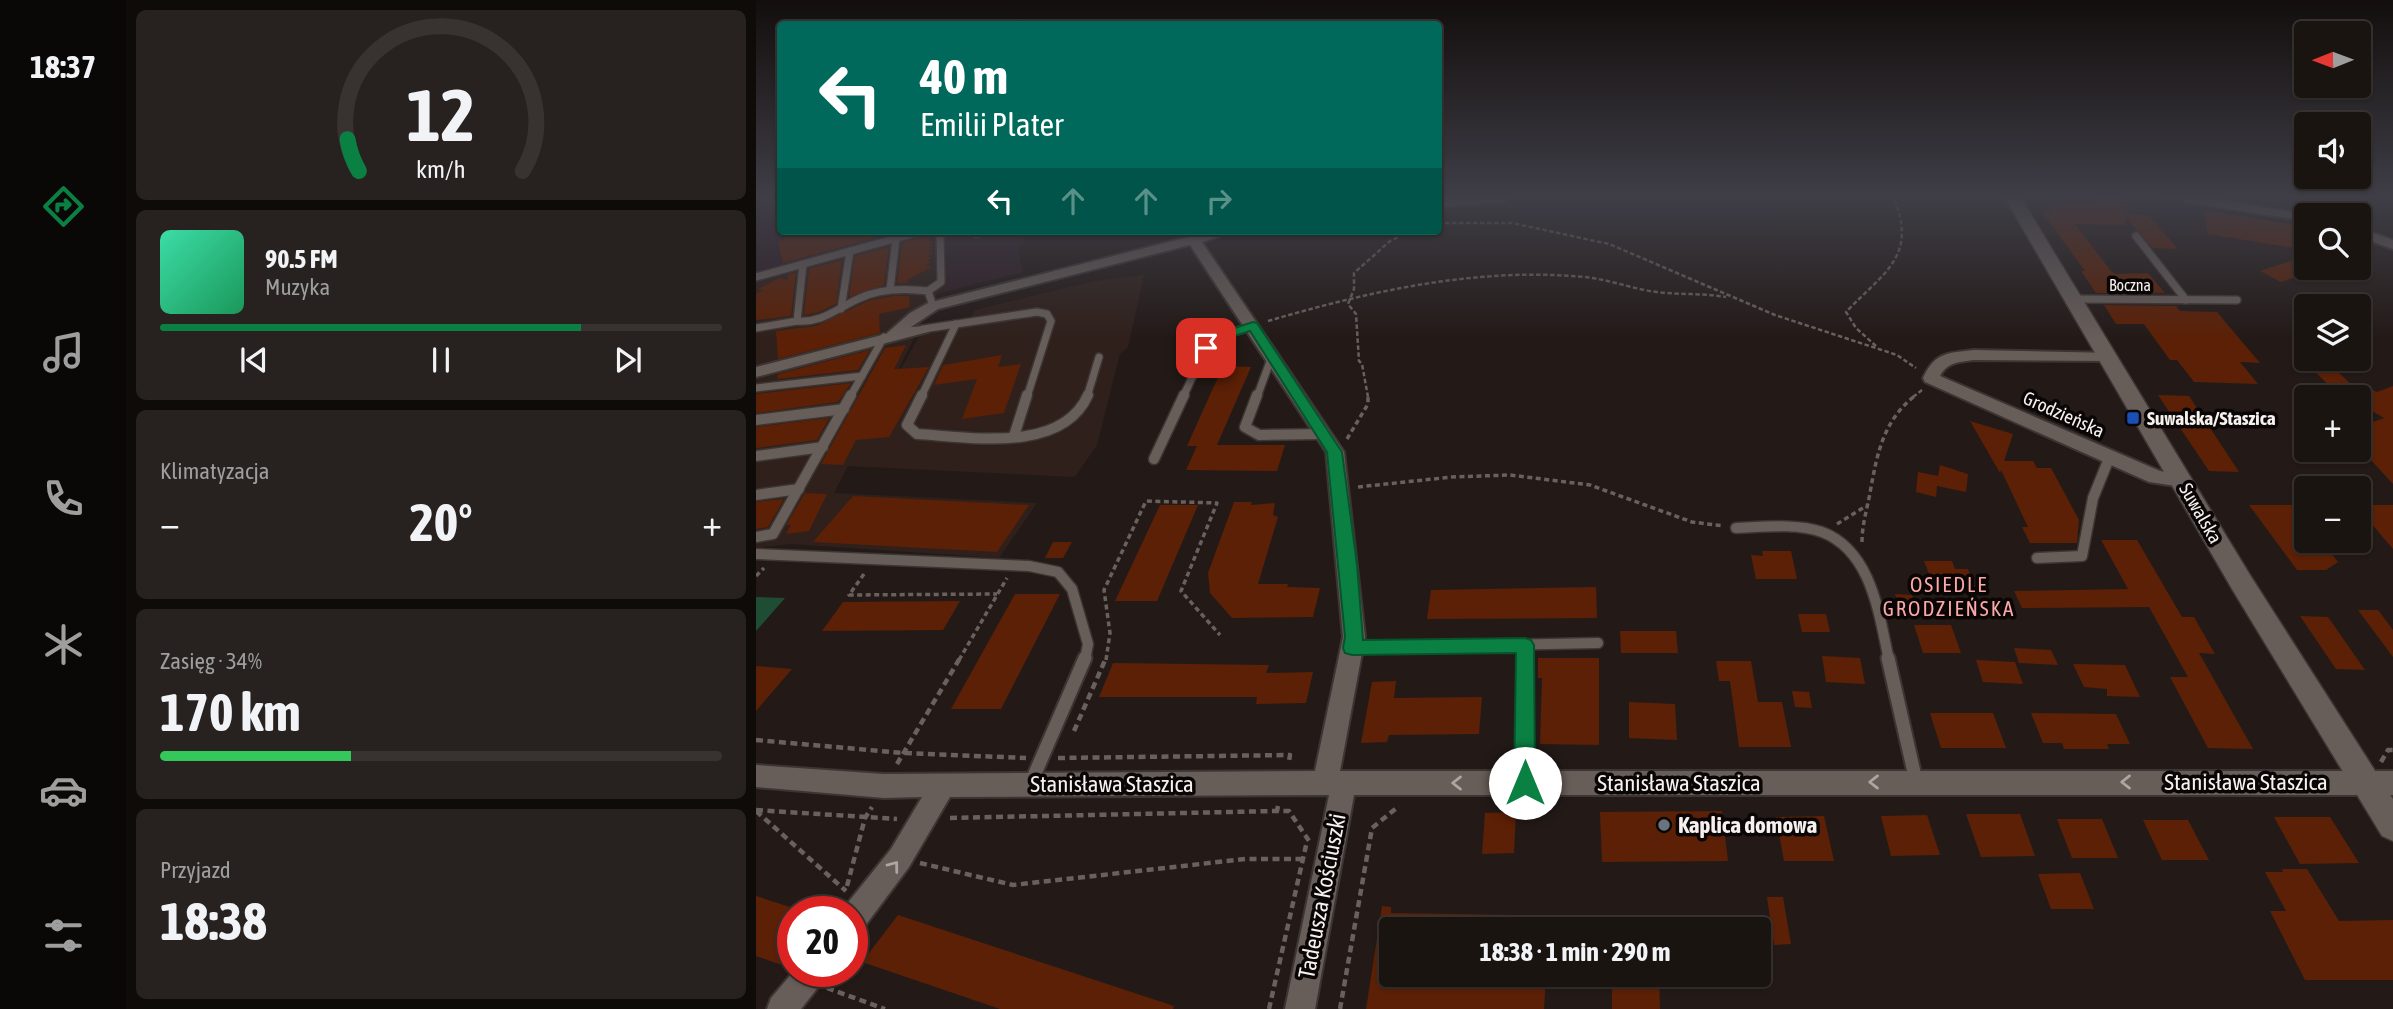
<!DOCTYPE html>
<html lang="pl">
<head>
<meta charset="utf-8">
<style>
  :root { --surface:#1a1411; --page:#27211f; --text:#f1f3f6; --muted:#9f9e9f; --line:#383331; --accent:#0b8043 }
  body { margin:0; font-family:"Asap Condensed",sans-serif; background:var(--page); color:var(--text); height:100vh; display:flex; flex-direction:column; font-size:26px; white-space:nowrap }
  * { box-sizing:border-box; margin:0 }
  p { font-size:23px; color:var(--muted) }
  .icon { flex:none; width:38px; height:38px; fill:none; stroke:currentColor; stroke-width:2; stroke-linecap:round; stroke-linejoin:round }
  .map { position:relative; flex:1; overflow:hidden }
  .drawer { display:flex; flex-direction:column; gap:10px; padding:10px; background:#0e0b09; width:630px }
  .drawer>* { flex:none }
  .top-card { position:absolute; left:21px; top:21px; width:665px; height:214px; border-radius:7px; box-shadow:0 2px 5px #0004,0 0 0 2px var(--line); background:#00695c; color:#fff; overflow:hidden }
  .needle { width:46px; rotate:269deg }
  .fabs { position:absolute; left:1538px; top:21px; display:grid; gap:14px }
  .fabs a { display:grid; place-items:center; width:77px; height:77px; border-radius:7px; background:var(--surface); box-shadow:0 2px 5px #0004,0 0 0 2px var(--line); font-size:35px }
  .speed { position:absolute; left:21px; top:896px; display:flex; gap:14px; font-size:35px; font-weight:700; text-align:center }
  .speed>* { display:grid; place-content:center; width:91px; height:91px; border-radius:50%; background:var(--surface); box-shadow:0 2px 5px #0004,0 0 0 2px var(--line); line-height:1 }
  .speed .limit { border:10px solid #d22; background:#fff; color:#111 }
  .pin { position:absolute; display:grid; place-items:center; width:60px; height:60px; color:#fff; margin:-30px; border-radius:14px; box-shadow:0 4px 10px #0006 }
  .me { position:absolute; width:77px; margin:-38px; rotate:0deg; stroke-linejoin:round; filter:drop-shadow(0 0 5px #0008) }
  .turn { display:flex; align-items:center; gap:24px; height:147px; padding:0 28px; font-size:32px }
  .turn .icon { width:91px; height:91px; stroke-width:2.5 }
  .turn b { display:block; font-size:49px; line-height:60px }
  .lanes { display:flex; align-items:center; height:66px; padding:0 28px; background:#0003; justify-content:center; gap:35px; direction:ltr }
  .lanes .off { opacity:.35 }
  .big { font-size:52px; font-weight:700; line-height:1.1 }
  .drawer .tile { flex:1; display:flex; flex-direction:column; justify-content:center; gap:10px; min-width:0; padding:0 24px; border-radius:10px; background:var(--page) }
  .drawer .dial { align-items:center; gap:0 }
  .dial svg { height:182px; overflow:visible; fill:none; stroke:var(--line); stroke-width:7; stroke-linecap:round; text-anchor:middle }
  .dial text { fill:var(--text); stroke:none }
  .song { display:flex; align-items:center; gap:21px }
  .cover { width:84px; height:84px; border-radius:10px; background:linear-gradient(135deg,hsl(160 70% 55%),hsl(150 70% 35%)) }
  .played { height:7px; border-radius:4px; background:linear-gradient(90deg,var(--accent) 75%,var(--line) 75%) }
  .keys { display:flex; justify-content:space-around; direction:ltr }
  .heat { display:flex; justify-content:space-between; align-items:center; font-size:38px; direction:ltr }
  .charge { height:10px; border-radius:5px; background:linear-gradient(90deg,#34c759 34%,var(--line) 0) }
  .trip { position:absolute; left:623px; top:917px; width:392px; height:70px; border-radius:7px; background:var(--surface); box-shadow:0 2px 5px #0004,0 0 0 2px var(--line); font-weight:700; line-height:70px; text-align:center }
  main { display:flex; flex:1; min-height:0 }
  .menu { display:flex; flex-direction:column; width:126px; justify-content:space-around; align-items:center; background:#0a0807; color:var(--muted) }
  .menu .icon { width:49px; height:49px }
  .menu .current { color:var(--accent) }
  .menu b { font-size:32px; color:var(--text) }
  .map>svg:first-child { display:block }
  .commercial { fill:#2f1e26 }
  .built { fill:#2f201b }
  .green { fill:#1f4d34 }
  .building { fill:#5b2006 }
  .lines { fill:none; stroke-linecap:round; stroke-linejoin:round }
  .service-far2-casing { stroke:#3b3533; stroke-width:10 }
  .service-far1-casing { stroke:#3b3533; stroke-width:13 }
  .service-casing { stroke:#3b3533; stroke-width:17 }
  .minor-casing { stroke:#3b3533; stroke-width:4 }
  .tertiary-casing { stroke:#3b3533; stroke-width:3 }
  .path-far2 { stroke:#69615e; stroke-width:2.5; stroke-dasharray:4.5 2.5; stroke-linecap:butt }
  .path-far1 { stroke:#69615e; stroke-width:3.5; stroke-dasharray:5 3.5; stroke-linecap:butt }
  .path { stroke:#69615e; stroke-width:4.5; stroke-dasharray:7 4.5; stroke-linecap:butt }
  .service-far2 { stroke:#675d59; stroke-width:7 }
  .service-far1 { stroke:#675d59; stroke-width:10 }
  .service { stroke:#675d59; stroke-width:13 }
  .minor { fill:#675d59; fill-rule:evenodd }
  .tertiary { fill:#675d59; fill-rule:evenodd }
  .oneway { stroke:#aea6a4 }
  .route { fill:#0b8043; stroke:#07532c; stroke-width:2 }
  .transit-dot { fill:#1a4fb4; stroke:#090605; stroke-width:2.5 }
  .worship-dot { fill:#6b7280; stroke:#090605; stroke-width:2.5 }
  .labels { text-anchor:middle; stroke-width:7; stroke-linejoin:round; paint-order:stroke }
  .far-street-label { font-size:16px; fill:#f6f0ee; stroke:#090605 }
  .street-label { font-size:19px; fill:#f6f0ee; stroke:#090605 }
  .poi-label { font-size:19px; font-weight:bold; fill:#f6f0ee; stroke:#090605; text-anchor:start }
  .neighbourhood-label { font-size:21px; letter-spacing:2px; fill:#fca8a8; stroke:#090605 }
  .near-street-label { font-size:23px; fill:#f6f0ee; stroke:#090605 }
  .near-poi-label { font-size:23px; font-weight:bold; fill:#f6f0ee; stroke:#090605; text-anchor:start }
</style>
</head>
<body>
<main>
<nav class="menu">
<b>18:37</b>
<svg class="icon current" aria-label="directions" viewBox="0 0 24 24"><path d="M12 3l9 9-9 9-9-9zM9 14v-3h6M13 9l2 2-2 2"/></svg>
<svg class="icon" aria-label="music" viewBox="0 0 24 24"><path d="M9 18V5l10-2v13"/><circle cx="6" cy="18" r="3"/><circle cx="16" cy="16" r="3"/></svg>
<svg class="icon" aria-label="phone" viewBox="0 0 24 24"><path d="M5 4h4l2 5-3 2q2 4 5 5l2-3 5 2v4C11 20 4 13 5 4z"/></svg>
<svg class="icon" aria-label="climate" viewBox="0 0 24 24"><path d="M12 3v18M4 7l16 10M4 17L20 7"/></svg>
<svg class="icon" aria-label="car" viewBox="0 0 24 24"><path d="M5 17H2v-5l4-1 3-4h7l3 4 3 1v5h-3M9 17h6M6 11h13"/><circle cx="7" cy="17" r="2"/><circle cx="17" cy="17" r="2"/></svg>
<svg class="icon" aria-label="filters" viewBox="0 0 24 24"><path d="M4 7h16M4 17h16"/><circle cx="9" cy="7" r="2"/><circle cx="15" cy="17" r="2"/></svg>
</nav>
<section class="drawer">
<div class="tile dial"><svg viewBox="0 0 100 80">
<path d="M14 69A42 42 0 1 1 86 69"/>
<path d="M14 69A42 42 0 0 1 9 55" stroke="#0b8043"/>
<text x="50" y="56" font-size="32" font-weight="700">12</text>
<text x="50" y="72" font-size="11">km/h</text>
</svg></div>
<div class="tile">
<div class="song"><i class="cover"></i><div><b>90.5 FM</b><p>Muzyka</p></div></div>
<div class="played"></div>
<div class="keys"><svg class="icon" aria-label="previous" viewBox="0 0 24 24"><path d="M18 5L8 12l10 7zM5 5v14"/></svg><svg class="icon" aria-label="pause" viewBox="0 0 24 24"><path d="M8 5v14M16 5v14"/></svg><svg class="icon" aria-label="next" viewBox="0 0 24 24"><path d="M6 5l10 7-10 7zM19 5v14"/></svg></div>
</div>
<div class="tile"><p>Klimatyzacja</p>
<div class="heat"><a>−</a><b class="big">20°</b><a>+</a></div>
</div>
<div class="tile"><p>Zasięg · 34%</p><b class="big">170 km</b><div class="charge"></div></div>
<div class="tile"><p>Przyjazd</p><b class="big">18:38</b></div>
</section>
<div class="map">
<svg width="1637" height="1009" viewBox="0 0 1637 1009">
  <rect width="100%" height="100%" fill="#231a17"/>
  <g class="commercial">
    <path d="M2 198H24V231H164L0 275Z"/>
    <path d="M188 231H263L268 242 262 248 267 272 192 291Z"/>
  </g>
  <path class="built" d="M164 231H188L192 291 181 294 104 444 169 325 215 318 219 310 339 281 388 275 372 347 364 354 341 445 319 477 92 466 78 493 281 503 243 558 35 544 0 548V275Z"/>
  <path class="green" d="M0 597 29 598 0 631Z"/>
  <g class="building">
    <path d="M1339 198H1366V208L1369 209V213L1393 216 1422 249 1397 248 1369 216V225L1319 224 1355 271 1359 274 1392 273 1409 293H1340L1325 271H1329L1286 212H1299L1295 205H1338Z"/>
    <path d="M1447 210 1546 226 1550 250 1452 234Z"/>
    <path d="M50 231H144L27 263 22 241 30 239 29 236Z"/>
    <path d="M171 235 177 237 172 240 177 241 172 244 177 245 172 248 177 249 172 252 176 253 171 256 176 258 171 261 176 262 170 265 176 267 151 280 152 283H141L146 243Z"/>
    <path d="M133 247 128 285 93 297 99 256Z"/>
    <path d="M1550 256V268H1560L1561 270 1525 282 1504 271Z"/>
    <path d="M86 260 80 304 63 312 48 315 53 269Z"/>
    <path d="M40 272 35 316 0 320V294L7 290 2 289 23 278 32 280 31 275Z"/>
    <path d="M137 296H153L154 307 123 314 124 333 22 359 20 331 60 326 112 301Z"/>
    <path d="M1348 305 1420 306 1424 311 1461 312 1504 363 1484 362 1502 384 1438 382 1421 360H1414L1388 324H1360Z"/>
    <path d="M150 345 138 369 173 367 133 437 100 440 87 465 65 464 129 348Z"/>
    <path d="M114 350 102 370 21 379 22 374Z"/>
    <path d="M246 355 242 367 265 364 248 413 206 419 221 379 178 385 187 365Z"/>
    <path d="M1574 364 1605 394 1617 390 1621 392 1637 386V484L1603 447V427L1628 418 1603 403V397H1585L1552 365Z"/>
    <path d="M467 366 495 367 461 445H529L521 471 430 470 441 446H431Z"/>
    <path d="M95 383 82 402 0 413V394Z"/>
    <path d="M1402 395 1433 396 1483 472 1453 471Z"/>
    <path d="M73 418 61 440 0 448V427Z"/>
    <path d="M1214 421 1257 434 1248 461H1277L1281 468H1295L1323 520 1321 543H1274L1266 527H1272L1245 470 1244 473Z"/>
    <path d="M1184 465 1212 474 1210 492 1181 486 1180 497 1160 492 1162 472 1182 476Z"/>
    <path d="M49 493 71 494 53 531 30 534 35 525H30Z"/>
    <path d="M97 496 273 505 241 552 57 542Z"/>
    <path d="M28 499 12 527 0 529V502Z"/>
    <path d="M478 502H496L495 505 519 503 517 515 522 517 502 584H532L531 587 564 588 557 617 476 618 454 593 452 573Z"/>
    <path d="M404 505H442L401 601H359Z"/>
    <path d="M1493 505H1538L1550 521V541H1566L1582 562 1570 570H1541Z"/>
    <path d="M1603 505H1637V549L1603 509Z"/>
    <path d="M1345 540H1381L1426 617H1438L1459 654 1443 653 1497 749 1452 748 1414 677H1432L1393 607 1266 608 1258 591 1372 589Z"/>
    <path d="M297 542H316L307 558H289Z"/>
    <path d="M1006 551H1035L1041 579H1000L995 555 1007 556Z"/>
    <path d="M1168 561H1196L1199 569H1212L1221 592H1180Z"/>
    <path d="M840 587 841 618 671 619 675 590Z"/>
    <path d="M259 594H304L245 709H195Z"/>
    <path d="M1139 594 1156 595 1162 613H1145Z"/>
    <path d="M204 601 187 630 66 631 87 602Z"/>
    <path d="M1602 610H1622L1637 630V657Z"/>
    <path d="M1042 614H1070L1074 632H1046Z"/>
    <path d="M1544 616 1572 617 1609 670 1580 669Z"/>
    <path d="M1158 625H1195L1205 653H1167Z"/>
    <path d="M864 631H920L922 653H865Z"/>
    <path d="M1258 648 1295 650 1302 665 1263 663Z"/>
    <path d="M1066 656 1104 658 1109 684 1070 682Z"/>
    <path d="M782 658H843V745L784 744 786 678H782Z"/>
    <path d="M1220 660 1259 662 1267 684 1227 682Z"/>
    <path d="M960 661H995L1002 702H1026L1035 747H983L974 681H963Z"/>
    <path d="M357 663 513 665 510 673 557 672 550 703 500 704 501 697H343Z"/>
    <path d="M1317 664 1369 665 1384 697 1351 696V689L1328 687Z"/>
    <path d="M0 666 36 669 0 711Z"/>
    <path d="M640 681 638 698 726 697 723 734 633 735 631 742 605 743 616 682Z"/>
    <path d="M1036 691 1053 692 1056 708 1039 707Z"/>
    <path d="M873 702 919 704 921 740 873 738Z"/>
    <path d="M1174 713H1237L1250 748H1185Z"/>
    <path d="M1275 713 1360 714 1374 744H1351L1353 749H1308L1306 743H1287Z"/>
    <path d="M966 811 972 861 846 862 844 812Z"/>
    <path d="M760 812 758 853 726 854 729 813Z"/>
    <path d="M1210 814H1264L1279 856 1225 857Z"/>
    <path d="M1171 815 1184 855 1135 856 1125 816Z"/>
    <path d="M1068 816 1078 861H1028L1020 817Z"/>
    <path d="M1518 817H1574L1603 863 1544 864Z"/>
    <path d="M1301 819H1346L1362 858H1316Z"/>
    <path d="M1387 820H1432L1453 860H1406Z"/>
    <path d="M1526 869H1551L1583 921 1637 920V980H1549L1514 911H1530L1509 872H1527Z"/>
    <path d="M1324 873 1338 909H1295L1282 874Z"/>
    <path d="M0 896 37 908V969L0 956Z"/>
    <path d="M1011 897H1027L1035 944 1018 945Z"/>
    <path d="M626 906 635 907V913L760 915V929H635V975H790L788 1009H610Z"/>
    <path d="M142 915 418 1006 417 1009H244L106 962Z"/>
    <path d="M856 975H903L904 1009H856Z"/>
  </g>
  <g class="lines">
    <g class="service-far2-casing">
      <g id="service-far2">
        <path d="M220 234 232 231"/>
        <path d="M1380 236 1430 300"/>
        <path d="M0 277 167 231"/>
        <path d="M134 289 140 239"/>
        <path d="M1317 299 1481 300"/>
        <path d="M177 306 172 291 185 282 184 231"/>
        <path d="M85 309 94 251"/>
        <path d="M41 321C66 323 80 309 102 299 124 288 148 288 172 291"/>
        <path d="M0 328 41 321 47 264"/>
        <path d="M167 329 281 312 291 314 295 321 271 397"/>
        <path d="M0 388 106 376"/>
        <path d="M94 397 128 337"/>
        <path d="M165 397 200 324"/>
        <path d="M331 397 343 357"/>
        <path d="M427 397 450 348 461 337 497 326"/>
        <path d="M501 397 516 356"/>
      </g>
    </g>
    <g class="service-far1-casing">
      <g id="service-far1">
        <path d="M166 395 151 425 161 434C213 437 306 454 332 395"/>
        <path d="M501 395 489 427 503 435 567 434"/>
        <path d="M0 420 88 409"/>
        <path d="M258 436 271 395"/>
        <path d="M0 456 67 447"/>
        <path d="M398 459 428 395"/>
        <path d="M0 495 43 489"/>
        <path d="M980 528C1007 527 1040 523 1066 532 1116 551 1123 615 1133 660"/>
        <path d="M0 537 17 534 95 395"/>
        <path d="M0 554 273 566 302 572 316 589 332 644 329 660"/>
        <path d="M1281 558 1326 556 1337 498 1354 456"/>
        <path d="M769 645V660"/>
        <path d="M596 648 842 643"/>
      </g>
    </g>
    <g class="service-casing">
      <g id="service">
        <path d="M769 658V781"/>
        <path d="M1132 658 1160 781"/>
        <path d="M274 785 329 658"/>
      </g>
    </g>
    <g class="minor-casing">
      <g id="minor">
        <path d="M700 198H754L748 202 682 207V199Z"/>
        <path d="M1424 198H1453L1555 215H1550V221L1430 202Z"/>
        <path d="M1603 228 1637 240V249L1603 237Z"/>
        <path d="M456 231H479L446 242 588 452 609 637 584 771H1637V795H598L559 1009H529L573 795 194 797 153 867 106 930 96 934V912L86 910 135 849 166 797 128 798 0 787V765L128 774 559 771 587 637 570 452 434 245 182 309 155 327 172 326 175 329 172 332 0 377V367L130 334 154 313 172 303Z"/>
        <path d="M1218 350 1358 353 1360 356 1352 361 1218 360C1204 362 1191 362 1184 376L1404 471 1433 476 1435 481 1433 486 1426 487 1393 482 1169 382 1167 378C1179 352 1192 353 1218 350Z"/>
        <path d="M38 971H71L67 981 45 1009H11L15 998Z"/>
      </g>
    </g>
    <g class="tertiary-casing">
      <path id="tertiary" d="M1249 198H1265L1494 575 1637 799V841L1626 836 1476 589Z"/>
    </g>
    <g class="path-far2">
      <path d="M1406 198 1417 199"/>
      <path d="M682 223H756L853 244 1019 315 1141 355 1160 368"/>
      <path d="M512 321C615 291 720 267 828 277 852 279 876 289 901 292 924 295 947 293 970 297"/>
      <path d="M1120 346 1100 328 1090 312C1127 273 1162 257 1138 198"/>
      <path d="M612 397 606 364 603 361 600 314 592 304 598 289V273L634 241 655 231"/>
      <path d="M1157 397 1166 390"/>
    </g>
    <g class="path-far1">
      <path d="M591 439 612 404V395"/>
      <path d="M602 487 696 477 754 475 834 485 936 522 968 526"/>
      <path d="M1081 524 1110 506"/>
      <path d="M1106 542C1106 525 1111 509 1114 493 1121 454 1127 420 1160 395"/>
      <path d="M108 574 93 595 241 594"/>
      <path d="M0 576 8 568"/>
      <path d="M203 660 251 578"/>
      <path d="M350 660 354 633 348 590 390 501 461 503 425 591 464 635"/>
    </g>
    <g class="path">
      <path d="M318 731 350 658"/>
      <path d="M0 740 147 753 270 758"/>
      <path d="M302 758 534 755 533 761"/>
      <path d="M1625 762 1632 750H1637"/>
      <path d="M141 764 204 658"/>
      <path d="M522 806 521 811H533L553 841"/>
      <path d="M0 810 141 819"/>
      <path d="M0 811 90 891"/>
      <path d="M194 818 521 811"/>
      <path d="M164 863 257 885 489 859H547"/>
      <path d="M91 886 109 818 116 807"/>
      <path d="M71 988 129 1009"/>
      <path d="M513 1009 551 841"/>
      <path d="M584 1009 616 828 643 806"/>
    </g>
    <use href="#service-far2" class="service-far2"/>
    <use href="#service-far1" class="service-far1"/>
    <use href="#service" class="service"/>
    <use href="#minor" class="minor"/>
    <use href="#tertiary" class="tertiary"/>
  </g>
  <defs><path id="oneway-chevron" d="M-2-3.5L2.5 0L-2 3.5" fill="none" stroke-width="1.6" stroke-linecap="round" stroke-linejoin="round" transform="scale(1.75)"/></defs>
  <g class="oneway">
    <use href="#oneway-chevron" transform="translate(1118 782) rotate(180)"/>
    <use href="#oneway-chevron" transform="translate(1370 782) rotate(-180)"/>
    <use href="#oneway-chevron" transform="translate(701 783) rotate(-180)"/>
    <use href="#oneway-chevron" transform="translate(138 866) rotate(-53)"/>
  </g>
  <linearGradient id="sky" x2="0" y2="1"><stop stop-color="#130e0d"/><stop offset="0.58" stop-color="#3f3e47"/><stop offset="1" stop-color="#3f3e47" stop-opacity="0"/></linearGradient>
  <rect width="1637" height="339" fill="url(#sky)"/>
  <path class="route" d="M497 322 501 323 586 452 601 565 607 640 769 638 775 640 778 645 779 783 776 790 769 793 761 790 758 783 760 653 596 655 589 653 587 648 589 637 571 452 494 331 466 340 450 351 443 348 457 335Z"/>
  <rect class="transit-dot" x="1370" y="411" width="14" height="14" rx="3.5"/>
  <circle class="worship-dot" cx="908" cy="825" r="7"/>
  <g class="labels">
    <g class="far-street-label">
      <text x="1374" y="291">Boczna</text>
    </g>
    <g class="street-label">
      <text transform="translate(1308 414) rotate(24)" y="7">Grodzieńska</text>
      <text transform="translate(1445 513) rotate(60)" y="7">Suwalska</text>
    </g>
    <g class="poi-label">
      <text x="1391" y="425">Suwalska/Staszica</text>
    </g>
    <g class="neighbourhood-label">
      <text x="1193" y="592">OSIEDLE<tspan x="1193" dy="24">GRODZIEŃSKA</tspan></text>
    </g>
    <g class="near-street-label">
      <text x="1490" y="790">Stanisława Staszica</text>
      <text x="923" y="791">Stanisława Staszica</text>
      <text x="356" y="792">Stanisława Staszica</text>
      <text transform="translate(566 896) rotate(-79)" y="8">Tadeusza Kościuszki</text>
    </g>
    <g class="near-poi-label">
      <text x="922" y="833">Kaplica domowa</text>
    </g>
  </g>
</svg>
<div class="fabs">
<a><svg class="needle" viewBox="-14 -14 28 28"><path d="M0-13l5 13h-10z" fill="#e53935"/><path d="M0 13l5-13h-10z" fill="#9f9e9f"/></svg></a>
<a><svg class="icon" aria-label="sound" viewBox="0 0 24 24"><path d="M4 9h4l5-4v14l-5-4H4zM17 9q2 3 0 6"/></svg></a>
<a><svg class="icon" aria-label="search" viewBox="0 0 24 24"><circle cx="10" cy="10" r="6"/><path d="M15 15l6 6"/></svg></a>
<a><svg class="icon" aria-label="layers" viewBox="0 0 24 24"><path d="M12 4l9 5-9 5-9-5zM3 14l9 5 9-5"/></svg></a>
<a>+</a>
<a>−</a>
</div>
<div class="speed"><div class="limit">20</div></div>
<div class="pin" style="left:450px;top:348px;background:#d93025"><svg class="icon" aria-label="arrive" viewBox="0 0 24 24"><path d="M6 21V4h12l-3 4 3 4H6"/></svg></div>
<svg class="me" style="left:769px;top:783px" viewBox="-20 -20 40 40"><circle r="19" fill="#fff"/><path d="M0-13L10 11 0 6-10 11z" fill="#0b8043"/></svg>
<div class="trip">18:38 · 1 min · 290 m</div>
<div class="top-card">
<div class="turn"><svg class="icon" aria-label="left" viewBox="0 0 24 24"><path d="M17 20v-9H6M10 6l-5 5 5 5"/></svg><div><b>40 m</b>Emilii Plater</div></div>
<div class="lanes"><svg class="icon" aria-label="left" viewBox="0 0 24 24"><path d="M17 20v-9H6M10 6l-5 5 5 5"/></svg><svg class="icon off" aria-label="ahead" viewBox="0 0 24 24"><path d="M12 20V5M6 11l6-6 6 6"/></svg><svg class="icon off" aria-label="ahead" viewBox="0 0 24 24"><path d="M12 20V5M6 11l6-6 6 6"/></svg><svg class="icon off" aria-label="right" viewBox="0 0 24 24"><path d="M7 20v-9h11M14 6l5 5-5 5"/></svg></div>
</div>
</div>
</main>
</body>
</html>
